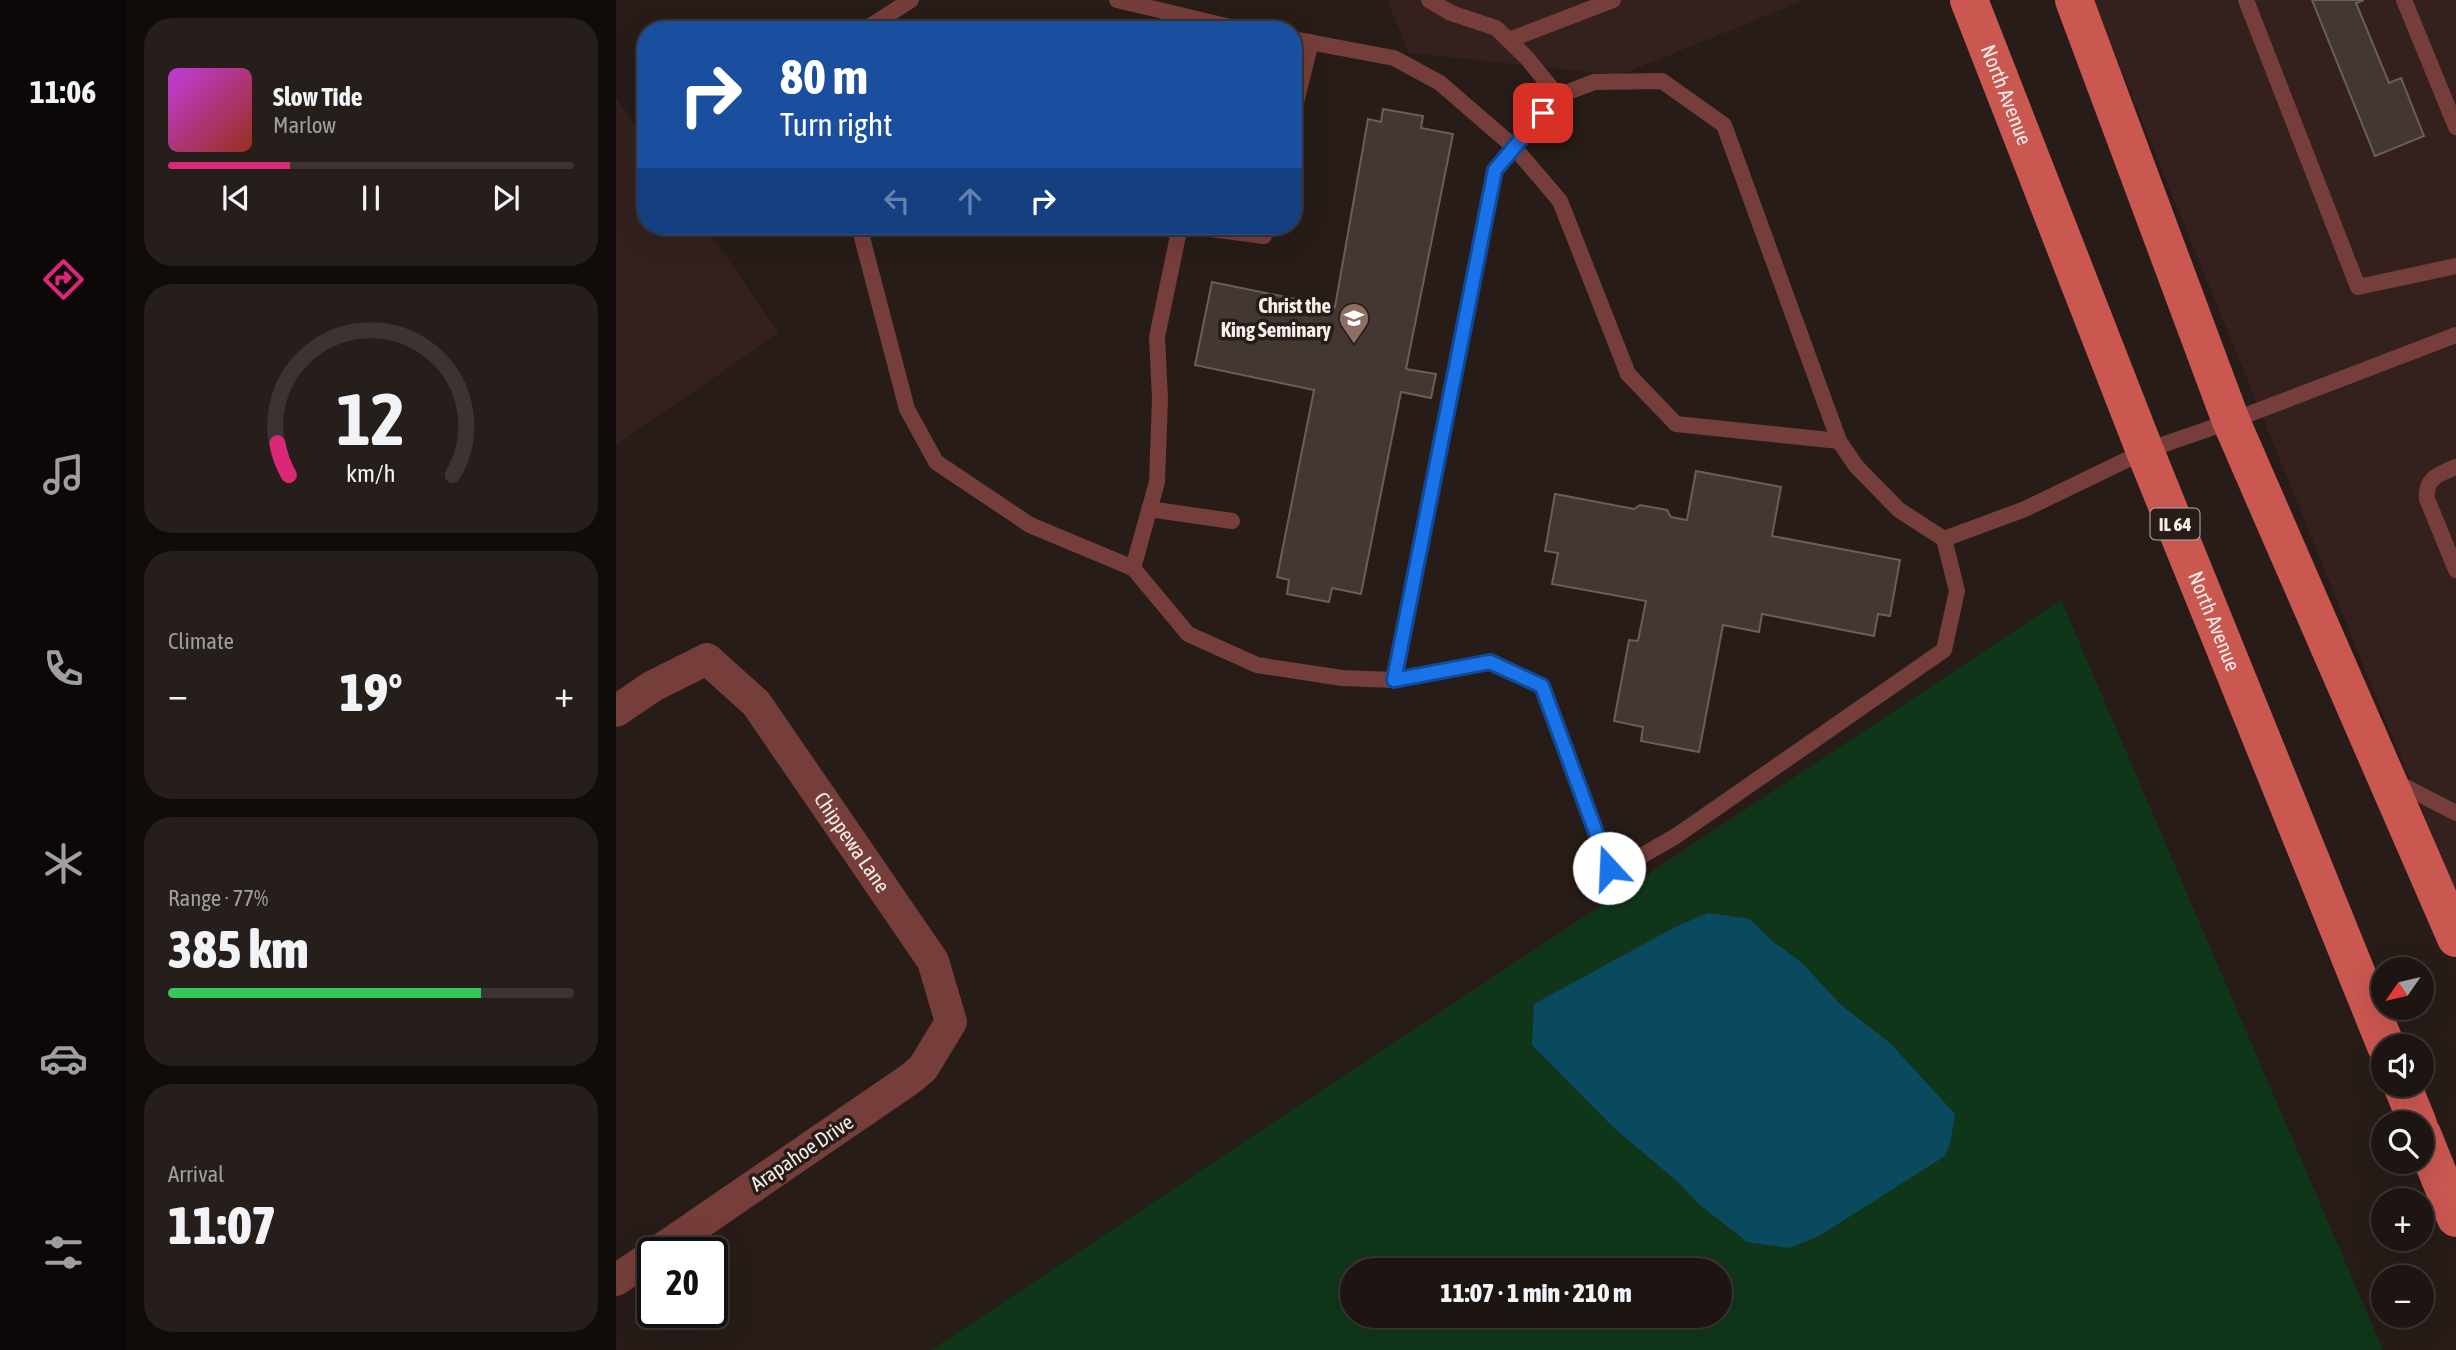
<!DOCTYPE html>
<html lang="en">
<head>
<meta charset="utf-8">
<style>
  :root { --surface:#1d1512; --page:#251e1b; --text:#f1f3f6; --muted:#a09f9f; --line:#3b3432; --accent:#db2777 }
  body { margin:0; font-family:"Asap Condensed",sans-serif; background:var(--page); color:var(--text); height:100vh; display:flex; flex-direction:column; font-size:26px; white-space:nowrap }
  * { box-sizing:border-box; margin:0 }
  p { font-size:23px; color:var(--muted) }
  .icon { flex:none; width:38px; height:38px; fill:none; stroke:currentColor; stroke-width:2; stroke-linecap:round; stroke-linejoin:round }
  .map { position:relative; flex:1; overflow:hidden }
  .details { display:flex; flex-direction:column; gap:18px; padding:18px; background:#100c0a; width:490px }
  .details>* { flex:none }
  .top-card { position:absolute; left:21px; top:21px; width:665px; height:214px; border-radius:28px; box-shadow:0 7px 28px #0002,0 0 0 2px var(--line); background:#1a4fa0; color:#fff; overflow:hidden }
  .needle { width:46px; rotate:236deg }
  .controls { position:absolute; left:1755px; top:957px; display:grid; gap:14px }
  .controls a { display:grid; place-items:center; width:63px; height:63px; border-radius:50%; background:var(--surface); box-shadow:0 7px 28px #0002,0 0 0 2px var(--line); font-size:35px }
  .speed { position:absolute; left:21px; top:1237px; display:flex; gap:14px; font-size:35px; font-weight:700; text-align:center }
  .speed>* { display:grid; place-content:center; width:91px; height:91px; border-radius:50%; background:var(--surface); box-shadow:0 7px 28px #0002,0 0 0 2px var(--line); line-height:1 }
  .speed .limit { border:4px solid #111; border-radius:10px; background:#fff; color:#111 }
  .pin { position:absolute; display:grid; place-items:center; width:60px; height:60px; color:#fff; margin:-30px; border-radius:14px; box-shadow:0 4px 10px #0006 }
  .me { position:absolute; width:77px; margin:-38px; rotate:340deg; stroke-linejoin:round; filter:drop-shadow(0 0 5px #0008) }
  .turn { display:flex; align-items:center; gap:24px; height:147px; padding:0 28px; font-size:32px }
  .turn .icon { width:91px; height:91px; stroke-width:2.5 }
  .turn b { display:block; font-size:49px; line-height:60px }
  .lanes { display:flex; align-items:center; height:66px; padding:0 28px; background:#0003; justify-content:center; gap:35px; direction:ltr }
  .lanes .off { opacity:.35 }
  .big { font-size:52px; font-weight:800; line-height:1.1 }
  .details .widget { flex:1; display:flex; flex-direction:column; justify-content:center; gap:10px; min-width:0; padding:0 24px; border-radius:28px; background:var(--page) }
  .details .dial { align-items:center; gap:0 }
  .dial svg { height:182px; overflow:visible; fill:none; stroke:var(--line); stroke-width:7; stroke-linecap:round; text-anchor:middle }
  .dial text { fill:var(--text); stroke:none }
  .song { display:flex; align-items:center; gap:21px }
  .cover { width:84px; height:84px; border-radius:10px; background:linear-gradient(135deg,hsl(290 70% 55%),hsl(10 70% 35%)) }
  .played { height:7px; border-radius:4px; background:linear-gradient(90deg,var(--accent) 30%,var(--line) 30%) }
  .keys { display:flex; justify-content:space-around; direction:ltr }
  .heat { display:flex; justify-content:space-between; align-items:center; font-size:38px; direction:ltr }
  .charge { height:10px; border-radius:5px; background:linear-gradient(90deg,#34c759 77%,var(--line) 0) }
  .trip { position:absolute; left:724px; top:1258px; width:392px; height:70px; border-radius:35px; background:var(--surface); box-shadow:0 7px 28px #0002,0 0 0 2px var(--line); font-weight:800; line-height:70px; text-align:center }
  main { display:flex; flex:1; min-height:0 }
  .menu { display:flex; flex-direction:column; width:126px; justify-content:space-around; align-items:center; background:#0c0807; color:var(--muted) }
  .menu .icon { width:49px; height:49px }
  .menu .current { color:var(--accent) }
  .menu b { font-size:32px; color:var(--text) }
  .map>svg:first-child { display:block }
  .commercial { fill:#34211e }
  .green { fill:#10361a; fill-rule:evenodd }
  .water { fill:#094a5f }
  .building { fill:#423732; stroke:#6a5e58; stroke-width:2 }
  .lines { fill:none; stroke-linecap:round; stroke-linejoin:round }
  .lane { stroke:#763e3a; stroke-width:16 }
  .street { stroke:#763e3a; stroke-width:32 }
  .primary { stroke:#cb5751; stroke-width:38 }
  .route-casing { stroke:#114b97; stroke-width:18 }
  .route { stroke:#1a73e8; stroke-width:12 }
  .labels { text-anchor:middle; stroke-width:7; stroke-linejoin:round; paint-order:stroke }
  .shield { fill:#271c18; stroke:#b7afac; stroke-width:2 }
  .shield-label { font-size:19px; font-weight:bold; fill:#f5eeeb }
  .street-label { font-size:21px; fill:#f5eeeb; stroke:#271c18 }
  .poi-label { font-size:21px; font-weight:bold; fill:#f5eeeb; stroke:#271c18; text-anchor:end }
</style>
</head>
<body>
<main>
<nav class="menu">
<b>11:06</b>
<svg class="icon current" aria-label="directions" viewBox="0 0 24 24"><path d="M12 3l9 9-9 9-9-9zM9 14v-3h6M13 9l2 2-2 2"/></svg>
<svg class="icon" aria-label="music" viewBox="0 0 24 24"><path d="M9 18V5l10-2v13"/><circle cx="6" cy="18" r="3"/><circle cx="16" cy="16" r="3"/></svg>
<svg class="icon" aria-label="phone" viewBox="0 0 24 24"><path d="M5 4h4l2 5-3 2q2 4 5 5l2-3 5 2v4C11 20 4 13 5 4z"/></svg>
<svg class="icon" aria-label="climate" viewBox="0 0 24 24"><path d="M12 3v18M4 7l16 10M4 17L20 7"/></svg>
<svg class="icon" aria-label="car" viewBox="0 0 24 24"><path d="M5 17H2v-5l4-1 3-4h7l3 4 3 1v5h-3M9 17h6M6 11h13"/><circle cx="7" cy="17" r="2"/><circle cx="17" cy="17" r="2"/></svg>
<svg class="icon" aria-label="filters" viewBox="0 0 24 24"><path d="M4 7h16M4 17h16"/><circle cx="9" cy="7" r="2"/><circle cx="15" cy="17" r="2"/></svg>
</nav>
<section class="details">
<div class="widget">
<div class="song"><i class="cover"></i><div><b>Slow Tide</b><p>Marlow</p></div></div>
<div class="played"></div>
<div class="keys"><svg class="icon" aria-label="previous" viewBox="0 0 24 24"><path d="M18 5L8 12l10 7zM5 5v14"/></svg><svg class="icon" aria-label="pause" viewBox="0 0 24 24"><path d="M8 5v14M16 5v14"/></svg><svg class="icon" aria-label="next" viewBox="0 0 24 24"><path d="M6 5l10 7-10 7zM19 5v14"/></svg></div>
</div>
<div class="widget dial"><svg viewBox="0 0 100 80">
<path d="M14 69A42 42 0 1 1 86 69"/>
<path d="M14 69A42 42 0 0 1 9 55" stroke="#db2777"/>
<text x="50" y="56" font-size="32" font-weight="700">12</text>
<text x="50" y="72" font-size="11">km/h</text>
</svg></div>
<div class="widget"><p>Climate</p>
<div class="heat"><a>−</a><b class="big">19°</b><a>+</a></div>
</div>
<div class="widget"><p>Range · 77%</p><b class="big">385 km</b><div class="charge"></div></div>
<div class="widget"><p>Arrival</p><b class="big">11:07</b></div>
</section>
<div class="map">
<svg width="1840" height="1350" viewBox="0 0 1840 1350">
  <rect width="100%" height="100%" fill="#271c18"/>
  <g class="commercial">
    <path d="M771 0H1189L1004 75 793 53Z"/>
    <path d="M1477 0H1840V893L1834 878Z"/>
    <path d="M0 98 30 140V226H89L163 333 0 445Z"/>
  </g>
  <path class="green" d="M1445 600 1767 1350H315ZM737 1270H1104V1316H737Z"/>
  <path class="water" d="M1092 913 1134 919 1156 941 1185 962 1225 1005 1274 1043 1339 1114 1334 1144 1329 1156 1203 1236 1173 1248 1131 1242 1084 1205 1063 1183 997 1127 916 1045 918 1004 1059 927Z"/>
  <g class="building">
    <path d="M1696 0H1748L1740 3 1773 83 1785 78 1808 136 1759 156Z"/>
    <path d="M767 109 807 116 805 128 837 134 790 369 820 374 815 398 785 392 745 594 716 588 713 602 671 594 673 580 661 577 698 390 579 365 596 282 719 307 752 119 765 122Z"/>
    <path d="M1080 471 1165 487 1156 536 1284 560 1274 616 1262 614 1258 636 1146 614 1143 632 1107 625 1083 752 1025 741 1027 727 998 721 1013 640 1022 641 1030 601 936 584 942 553 929 551 939 494 1018 509 1024 505 1051 510 1055 517 1071 520Z"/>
  </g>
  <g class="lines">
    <g class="lane">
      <path d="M501 0 627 30"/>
      <path d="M813 0 835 13 880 28 910 57 942 96"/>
      <path d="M1630 0 1742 287 1840 266"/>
      <path d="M1788 0 1840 127"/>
      <path d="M248 30 295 0"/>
      <path d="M893 40 997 0"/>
      <path d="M677 114 695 42"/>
      <path d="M243 226 291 409 320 462 414 525 517 568"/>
      <path d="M564 226 541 337 544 398 541 482 517 568 572 634 641 665 726 678 778 680 874 662 926 686 993 868 1020 859 1060 836 1328 650 1341 591 1328 539 1283 510 1240 466 1223 441 1060 424 1012 374 944 201 898 147 824 83 778 58 677 39"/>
      <path d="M572 226 648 236 650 226"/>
      <path d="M1840 467C1823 474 1809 478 1811 499L1840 570"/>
      <path d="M533 509 616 521"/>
      <path d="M1328 539 1409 509 1529 451 1615 421 1840 335"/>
      <path d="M778 680 879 170 942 96 978 82 1046 81 1108 125 1223 441"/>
      <path d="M1780 782 1840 813"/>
    </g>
    <g class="street">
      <path id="s1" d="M0 711 37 686 91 659 140 703 317 961 335 1022 307 1068 294 1079 40 1253"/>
      <path d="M0 1280 37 1255"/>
    </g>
    <g class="primary">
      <path id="s2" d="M1353 0 1529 451 1770 1046"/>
      <path d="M1458 0 1615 421 1840 938"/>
      <path d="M1786 1085 1802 1124"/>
      <path d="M1806 1134 1840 1218"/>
    </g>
  </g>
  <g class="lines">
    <g class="route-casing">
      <path id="route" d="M927 113 879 170 778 680 874 662 926 686 993 868"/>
    </g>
    <use href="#route" class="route"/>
  </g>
  <defs>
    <g id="school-pin" transform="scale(1.575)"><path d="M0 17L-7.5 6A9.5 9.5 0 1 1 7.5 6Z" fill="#8d6e63" stroke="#271c18"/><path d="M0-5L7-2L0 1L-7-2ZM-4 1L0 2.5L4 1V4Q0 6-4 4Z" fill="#fff"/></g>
  </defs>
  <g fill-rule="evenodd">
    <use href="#school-pin" x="738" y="318"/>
  </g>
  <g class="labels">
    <rect class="shield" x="1534.5" y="508.5" width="49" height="31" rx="5"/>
    <g class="shield-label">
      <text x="1559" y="531">IL 64</text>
    </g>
    <g class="street-label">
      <text dy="7" stroke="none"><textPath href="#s2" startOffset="102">North Avenue</textPath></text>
      <text dy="7" stroke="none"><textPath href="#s2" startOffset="668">North Avenue</textPath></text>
      <text dy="7" stroke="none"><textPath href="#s1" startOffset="340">Chippewa Lane</textPath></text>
      <text transform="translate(186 1153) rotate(-34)" y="7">Arapahoe Drive</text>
    </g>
    <g class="poi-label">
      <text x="715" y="313">Christ the<tspan x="715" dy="24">King Seminary</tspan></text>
    </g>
  </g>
</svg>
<div class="controls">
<a><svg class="needle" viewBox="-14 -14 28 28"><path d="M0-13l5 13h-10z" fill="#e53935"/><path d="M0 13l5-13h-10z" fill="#a09f9f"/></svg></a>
<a><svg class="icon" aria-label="sound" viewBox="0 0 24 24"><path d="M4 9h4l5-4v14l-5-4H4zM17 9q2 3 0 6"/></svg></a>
<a><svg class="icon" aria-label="search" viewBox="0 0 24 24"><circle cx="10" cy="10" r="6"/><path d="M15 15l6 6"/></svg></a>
<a>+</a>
<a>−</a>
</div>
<div class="speed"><div class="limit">20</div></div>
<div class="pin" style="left:927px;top:113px;background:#d93025"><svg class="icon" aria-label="arrive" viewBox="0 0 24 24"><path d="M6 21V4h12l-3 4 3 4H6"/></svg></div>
<svg class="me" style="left:993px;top:868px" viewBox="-20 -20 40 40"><circle r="19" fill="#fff"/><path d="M0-13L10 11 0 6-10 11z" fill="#1a73e8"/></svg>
<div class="trip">11:07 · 1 min · 210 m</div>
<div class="top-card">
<div class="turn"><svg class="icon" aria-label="right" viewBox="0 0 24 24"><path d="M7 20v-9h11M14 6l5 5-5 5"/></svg><div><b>80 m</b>Turn right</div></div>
<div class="lanes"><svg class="icon off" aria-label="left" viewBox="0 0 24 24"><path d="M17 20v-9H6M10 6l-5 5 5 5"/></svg><svg class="icon off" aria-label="ahead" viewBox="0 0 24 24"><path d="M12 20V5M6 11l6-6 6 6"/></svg><svg class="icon" aria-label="right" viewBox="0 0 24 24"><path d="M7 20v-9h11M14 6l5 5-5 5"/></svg></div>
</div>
</div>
</main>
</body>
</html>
